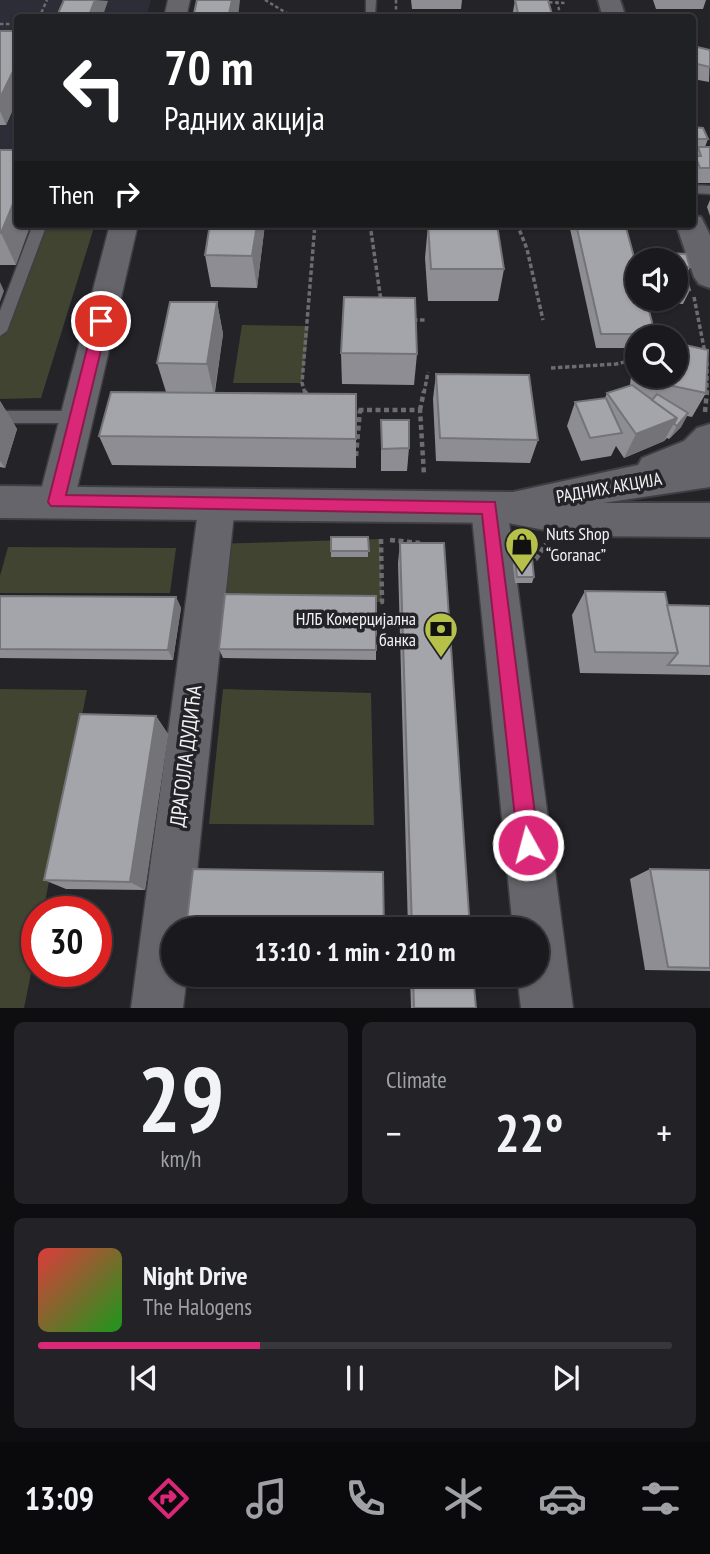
<!DOCTYPE html>
<html lang="en">
<head>
<meta charset="utf-8">
<style>
  :root { --surface:#1a1a1e; --page:#232327; --text:#f1f3f6; --muted:#9fa1a4; --line:#38383c; --accent:#db2777 }
  body { margin:0; font-family:"PT Sans Narrow",sans-serif; background:var(--page); color:var(--text); height:100vh; display:flex; flex-direction:column; font-size:26px; white-space:nowrap }
  * { box-sizing:border-box; margin:0 }
  p { font-size:23px; color:var(--muted) }
  .icon { flex:none; width:38px; height:38px; fill:none; stroke:currentColor; stroke-width:2; stroke-linecap:round; stroke-linejoin:round }
  .map { position:relative; height:1008px; overflow:hidden }
  .side { display:flex; flex-direction:column; gap:14px; padding:14px; background:#0e0e10; flex:1 }
  .side>* { flex:none }
  .guide { position:absolute; left:14px; top:14px; width:682px; height:214px; border-radius:7px; box-shadow:0 2px 5px #0004,0 0 0 2px var(--line); background:#202124; color:#fff; overflow:hidden }
  .buttons { position:absolute; left:625px; top:248px; display:grid; gap:14px }
  .buttons a { display:grid; place-items:center; width:63px; height:63px; border-radius:50%; background:var(--surface); box-shadow:0 2px 5px #0004,0 0 0 2px var(--line); font-size:35px }
  .speed { position:absolute; left:21px; top:896px; display:flex; gap:14px; font-size:35px; font-weight:700; text-align:center }
  .speed>* { display:grid; place-content:center; width:91px; height:91px; border-radius:50%; background:var(--surface); box-shadow:0 2px 5px #0004,0 0 0 2px var(--line); line-height:1 }
  .speed .limit { border:10px solid #d22; background:#fff; color:#111 }
  .pin { position:absolute; display:grid; place-items:center; width:60px; height:60px; color:#fff; margin:-30px; border:4px solid #fff; border-radius:50%; box-shadow:0 2px 7px #0007 }
  .me { position:absolute; width:77px; margin:-38px; rotate:353deg; stroke-linejoin:round; filter:drop-shadow(0 0 5px #0008) }
  .turn { display:flex; align-items:center; gap:24px; height:147px; padding:0 35px; font-size:32px }
  .turn .icon { width:91px; height:91px; stroke-width:2.5 }
  .turn b { display:block; font-size:49px; line-height:60px }
  .then { display:flex; align-items:center; height:66px; padding:0 35px; background:#0003; gap:14px; font-size:26px }
  .big { font-size:52px; font-weight:800; line-height:1.1 }
  .side .tile { flex:1; display:flex; flex-direction:column; justify-content:center; gap:10px; min-width:0; padding:0 24px; border-radius:10px; background:var(--page) }
  .side .dial { align-items:center; gap:0 }
  .dial b { font-size:91px; line-height:1 }
  .song { display:flex; align-items:center; gap:21px }
  .cover { width:84px; height:84px; border-radius:10px; background:linear-gradient(135deg,hsl(0 70% 55%),hsl(120 70% 35%)) }
  .played { height:7px; border-radius:4px; background:linear-gradient(90deg,var(--accent) 35%,var(--line) 35%) }
  .keys { display:flex; justify-content:space-around; direction:ltr }
  .heat { display:flex; justify-content:space-between; align-items:center; font-size:38px; direction:ltr }
  .side .tiles { flex:1; display:grid; gap:14px; grid-template-columns:1fr 1fr }
  .tile:last-child { grid-column:span 2 }
  .trip { position:absolute; left:161px; top:917px; width:388px; height:70px; border-radius:35px; background:var(--surface); box-shadow:0 2px 5px #0004,0 0 0 2px var(--line); font-weight:800; line-height:70px; text-align:center }
  .tabs { display:flex; height:112px; justify-content:space-around; align-items:center; background:#0a0a0c; color:var(--muted) }
  .tabs .icon { width:49px; height:49px }
  .tabs .on { color:var(--accent) }
  .tabs b { font-size:32px; color:var(--text) }
  .map>svg:first-child { display:block }
  .built { fill:#2d2d37 }
  .green { fill:#414430 }
  .lines { fill:none; stroke-linecap:round; stroke-linejoin:round }
  .service-casing { stroke:#3f3f43; stroke-width:3 }
  .minor-casing { stroke:#3f3f43; stroke-width:3 }
  .secondary-casing { stroke:#3f3f43; stroke-width:4 }
  .path-far2 { stroke:#6c6c71; stroke-width:2.5; stroke-dasharray:3.5 2.5; stroke-linecap:butt }
  .path-far1 { stroke:#6c6c71; stroke-width:3.5; stroke-dasharray:4.5 2.5; stroke-linecap:butt }
  .path { stroke:#6c6c71; stroke-width:4.5; stroke-dasharray:5 3.5; stroke-linecap:butt }
  .service { fill:#66656b; fill-rule:evenodd }
  .minor { fill:#66656b; fill-rule:evenodd }
  .secondary { fill:#66656b; fill-rule:evenodd }
  .wall { fill:#8d8d93 }
  .shaded-wall { fill:#737378 }
  .building { fill:#a4a4ab; stroke:#737378; stroke-width:2 }
  .route { fill:#db2777; stroke:#8e194d; stroke-width:2 }
  .labels { text-anchor:middle; stroke-width:7; stroke-linejoin:round; paint-order:stroke }
  .street-label { font-size:18px; fill:#f2f2f5; stroke:#232328 }
  .poi-label { font-size:18px; fill:#f2f2f5; stroke:#232328; text-anchor:start }
  .near-street-label { font-size:21px; fill:#f2f2f5; stroke:#232328 }
</style>
</head>
<body>
<div class="map">
<svg width="710" height="1008" viewBox="0 0 710 1008">
  <rect width="100%" height="100%" fill="#232328"/>
  <path class="built" d="M0 0H151L146 17 18 18 17 160H0Z"/>
  <g class="green">
    <path d="M40 224H95L41 398 0 399V331Z"/>
    <path d="M242 325 309 326 302 383H233Z"/>
    <path d="M380 539 382 602 206 600 211 544Z"/>
    <path d="M8 547 176 548 170 593H0V576Z"/>
    <path d="M0 689 87 690 43 912H37V944L24 1008H0Z"/>
    <path d="M223 689 371 693 374 825 209 824Z"/>
  </g>
  <g class="lines">
    <g class="service-casing">
      <g id="service">
        <path d="M366 0H376L375 15 366 13Z"/>
        <path d="M693 185 710 186V194L693 193Z"/>
        <path d="M33 224H47L7 331 0 336V311Z"/>
        <path d="M0 411H77L85 417 77 423H0Z"/>
      </g>
    </g>
    <g class="minor-casing">
      <g id="minor">
        <path d="M168 0H190L186 18H164Z"/>
        <path d="M110 224H138L74 502 69 513 56 517 43 513 38 502Z"/>
        <path d="M217 489 230 493 235 504 191 929H173V975H187L183 1008H131L199 504 204 493Z"/>
        <path d="M489 492 502 496 507 507 573 1008H521L517 975H537V929H513L471 507 476 496Z"/>
      </g>
    </g>
    <g class="secondary-casing">
      <g id="secondary">
        <path d="M598 0H620L626 18H603Z"/>
        <path d="M693 215 701 217 710 235V288L699 284 694 277 676 224H693Z"/>
        <path d="M710 424V487L603 503H710V537L576 536 508 523 0 518V486L513 492 638 465 642 458 684 441 697 428Z"/>
      </g>
    </g>
    <g class="path-far2">
      <path d="M265 0 295 18"/>
      <path d="M396 0V18"/>
      <path d="M557 1 561 18"/>
      <path d="M543 2 567 3"/>
      <path d="M39 18 47 0"/>
      <path d="M0 24H18"/>
    </g>
    <g class="path-far1">
      <path d="M370 224 381 301"/>
      <path d="M517 224 527 249 543 320"/>
      <path d="M694 297 705 353"/>
      <path d="M413 320H426"/>
      <path d="M707 362V393"/>
      <path d="M551 368 616 364 637 359"/>
      <path d="M305 393 302 383 315 224"/>
      <path d="M424 393 428 372"/>
    </g>
    <g class="path">
      <path d="M305 391 307 397"/>
      <path d="M350 410H420L424 475"/>
      <path d="M420 410 424 391"/>
      <path d="M705 412 707 391"/>
      <path d="M356 456 360 410"/>
      <path d="M390 540 420 543"/>
      <path d="M528 562 536 559 546 544"/>
      <path d="M372 602H382L381 539"/>
    </g>
    <use href="#service" class="service"/>
    <use href="#minor" class="minor"/>
    <use href="#secondary" class="secondary"/>
  </g>
  <g class="wall">
    <path d="M411 0H462L461 9H412Z"/>
    <path d="M515 0 553 18H512Z"/>
    <path d="M653 0H706L703 9H656Z"/>
    <path d="M0 31H18V98L6 125H0Z"/>
    <path d="M693 46 710 50 709 82 693 79Z"/>
    <path d="M693 127 708 139 705 147H710V183H694L693 181V159L695 154H693Z"/>
    <path d="M0 150 16 265H0Z"/>
    <path d="M710 200V216L707 207Z"/>
    <path d="M210 224H265L257 288 211 287 205 255Z"/>
    <path d="M569 224H625L655 334 654 338H637V348H596Z"/>
    <path d="M428 225 504 269 498 301H428L425 258Z"/>
    <path d="M668 253 690 267 686 276 690 290 683 304H662L661 299H676V261H665Z"/>
    <path d="M217 302 223 334 215 392 356 394V468L112 465 99 436 166 392 157 363Z"/>
    <path d="M341 353 417 354 414 385 342 384Z"/>
    <path d="M637 357V376H676L706 393 692 417 687 416 681 427 669 439 667 438 664 441 624 458 616 446 611 456 581 461 567 426 575 402 605 398 607 393 630 385 632 367Z"/>
    <path d="M436 374 538 440 530 463 436 461 433 399Z"/>
    <path d="M0 401 17 429 5 468 0 467Z"/>
    <path d="M381 420 409 448 407 471H381Z"/>
    <path d="M368 537V557H331V551Z"/>
    <path d="M400 543 470 929H408L398 563Z"/>
    <path d="M515 559 534 577 532 583H515L513 565Z"/>
    <path d="M585 591 667 605 710 606V675L580 673 572 615Z"/>
    <path d="M0 596 176 597 181 608 173 660 0 658Z"/>
    <path d="M219 649 376 650V660L223 658Z"/>
    <path d="M156 716 168 734 145 890 66 889 44 880Z"/>
    <path d="M650 869 710 870V971L645 970 630 879Z"/>
    <path d="M410 975H473L476 1008H411Z"/>
  </g>
  <g class="shaded-wall">
    <path d="M95 0 108 1 102 18H88Z"/>
    <path d="M232 0H240L238 18H228Z"/>
    <path d="M18 61V98L6 125 0 111V98Z"/>
    <path d="M18 192V224H31L16 265 1 233Z"/>
    <path d="M257 224H265L257 288 252 256Z"/>
    <path d="M0 282 4 291 0 302Z"/>
    <path d="M217 302 223 334 214 395 207 364Z"/>
    <path d="M0 401 17 429 5 468 0 461Z"/>
    <path d="M688 413 681 427 669 439 677 426Z"/>
    <path d="M677 418 664 441 624 458 636 434Z"/>
    <path d="M176 597 181 608 173 660 168 650Z"/>
    <path d="M156 716 168 734 145 890 130 882Z"/>
  </g>
  <g class="building">
    <path d="M64 0H95L88 18H56Z"/>
    <path d="M197 0H232L228 18H193Z"/>
    <path d="M515 0H548L553 18H519Z"/>
    <path d="M0 31H18V61L0 98Z"/>
    <path d="M693 46 710 50V67L693 63Z"/>
    <path d="M693 127 703 128 708 139H693Z"/>
    <path d="M698 147H710V168H700L695 156H701Z"/>
    <path d="M0 150H18V192L1 233H0Z"/>
    <path d="M210 224H257L252 256 205 255Z"/>
    <path d="M576 224H625L637 268V299H646L655 334H601Z"/>
    <path d="M428 225H497L504 269H431Z"/>
    <path d="M668 253 686 254 690 267H676V261H670Z"/>
    <path d="M676 273H685L690 290 676 289Z"/>
    <path d="M344 297 415 298 417 354 341 353Z"/>
    <path d="M170 302H217L207 364 157 363Z"/>
    <path d="M676 343 708 350 706 393 668 385V379L654 376H676Z"/>
    <path d="M436 374 529 375 538 440 440 438Z"/>
    <path d="M632 385 677 418 636 434 607 393Z"/>
    <path d="M111 392 356 394V439L99 436Z"/>
    <path d="M657 394 688 413 677 426 674 424 677 418 652 400Z"/>
    <path d="M606 398 622 433 590 438 575 402Z"/>
    <path d="M381 420H409V448L382 449Z"/>
    <path d="M331 537H368L369 551H331Z"/>
    <path d="M400 543H444L470 929H412Z"/>
    <path d="M515 559H532L534 577H517Z"/>
    <path d="M585 591 665 592 678 653 595 652Z"/>
    <path d="M225 594 376 596V650L219 649Z"/>
    <path d="M0 596 176 597 168 650 0 649Z"/>
    <path d="M667 605 710 606V666L668 665 678 653Z"/>
    <path d="M80 714 156 716 130 882 44 880Z"/>
    <path d="M193 869 383 872 384 929H186Z"/>
    <path d="M650 869 710 870V968L668 967Z"/>
    <path d="M413 975H473L476 1008H414Z"/>
  </g>
  <path class="route" d="M101 316 108 321 66 495 495 502 539 845 536 852 528 856 521 852 518 845 482 514 51 506 48 502 94 321Z"/>
  <defs>
    <g id="shop-pin" transform="scale(1.75)"><path d="M0 17L-7.5 6A9.5 9.5 0 1 1 7.5 6Z" fill="#b6c149" stroke="#232328"/><path d="M-5-2.5h2.3a2.7 3.5 0 0 1 5.4 0H5L5.5 6h-11ZM-1.5-2.5h3a1.5 2.3 0 0 0-3 0Z" fill="#111"/></g>
    <g id="bank-pin" transform="scale(1.75)"><path d="M0 17L-7.5 6A9.5 9.5 0 1 1 7.5 6Z" fill="#b6c149" stroke="#232328"/><path d="M-6-4H6V4H-6ZM0-2.3a2.3 2.3 0 1 0 0 4.6a2.3 2.3 0 1 0 0-4.6Z" fill="#111"/></g>
  </defs>
  <g fill-rule="evenodd">
    <use href="#shop-pin" x="522" y="544"/>
    <use href="#bank-pin" x="441" y="629"/>
  </g>
  <g class="labels">
    <g class="street-label">
      <text transform="translate(609 488) rotate(-10)" y="6">РАДНИХ АКЦИЈА</text>
    </g>
    <g class="poi-label">
      <text x="546" y="540">Nuts Shop<tspan x="546" dy="21">“Goranac”</tspan></text>
      <text x="416" y="625" text-anchor="end">НЛБ Комерцијална<tspan x="416" dy="21">банка</tspan></text>
    </g>
    <g class="near-street-label">
      <text transform="translate(186 756) rotate(-83)" y="7">ДРАГОЈЛА ДУДИЋА</text>
    </g>
  </g>
</svg>
<div class="buttons">
<a><svg class="icon" aria-label="sound" viewBox="0 0 24 24"><path d="M4 9h4l5-4v14l-5-4H4zM17 9q2 3 0 6"/></svg></a>
<a><svg class="icon" aria-label="search" viewBox="0 0 24 24"><circle cx="10" cy="10" r="6"/><path d="M15 15l6 6"/></svg></a>
</div>
<div class="speed"><div class="limit">30</div></div>
<div class="pin" style="left:101px;top:321px;background:#d93025"><svg class="icon" aria-label="arrive" viewBox="0 0 24 24"><path d="M6 21V4h12l-3 4 3 4H6"/></svg></div>
<svg class="me" style="left:528px;top:845px" viewBox="-20 -20 40 40"><circle r="17" fill="#db2777" stroke="#fff" stroke-width="3"/><path d="M0-11L8 9 0 5-8 9z" fill="#fff"/></svg>
<div class="trip">13:10 · 1 min · 210 m</div>
<div class="guide">
<div class="turn"><svg class="icon" aria-label="left" viewBox="0 0 24 24"><path d="M17 20v-9H6M10 6l-5 5 5 5"/></svg><div><b>70 m</b>Радних акција</div></div>
<div class="then">Then<svg class="icon" aria-label="right" viewBox="0 0 24 24"><path d="M7 20v-9h11M14 6l5 5-5 5"/></svg></div>
</div>
</div>
<section class="side">
<div class="tiles">
<div class="tile dial"><b>29</b><p>km/h</p></div>
<div class="tile"><p>Climate</p>
<div class="heat"><a>−</a><b class="big">22°</b><a>+</a></div>
</div>
<div class="tile">
<div class="song"><i class="cover"></i><div><b>Night Drive</b><p>The Halogens</p></div></div>
<div class="played"></div>
<div class="keys"><svg class="icon" aria-label="previous" viewBox="0 0 24 24"><path d="M18 5L8 12l10 7zM5 5v14"/></svg><svg class="icon" aria-label="pause" viewBox="0 0 24 24"><path d="M8 5v14M16 5v14"/></svg><svg class="icon" aria-label="next" viewBox="0 0 24 24"><path d="M6 5l10 7-10 7zM19 5v14"/></svg></div>
</div>
</div>
</section>
<nav class="tabs">
<b>13:09</b>
<svg class="icon on" aria-label="directions" viewBox="0 0 24 24"><path d="M12 3l9 9-9 9-9-9zM9 14v-3h6M13 9l2 2-2 2"/></svg>
<svg class="icon" aria-label="music" viewBox="0 0 24 24"><path d="M9 18V5l10-2v13"/><circle cx="6" cy="18" r="3"/><circle cx="16" cy="16" r="3"/></svg>
<svg class="icon" aria-label="phone" viewBox="0 0 24 24"><path d="M5 4h4l2 5-3 2q2 4 5 5l2-3 5 2v4C11 20 4 13 5 4z"/></svg>
<svg class="icon" aria-label="climate" viewBox="0 0 24 24"><path d="M12 3v18M4 7l16 10M4 17L20 7"/></svg>
<svg class="icon" aria-label="car" viewBox="0 0 24 24"><path d="M5 17H2v-5l4-1 3-4h7l3 4 3 1v5h-3M9 17h6M6 11h13"/><circle cx="7" cy="17" r="2"/><circle cx="17" cy="17" r="2"/></svg>
<svg class="icon" aria-label="filters" viewBox="0 0 24 24"><path d="M4 7h16M4 17h16"/><circle cx="9" cy="7" r="2"/><circle cx="15" cy="17" r="2"/></svg>
</nav>
</body>
</html>
